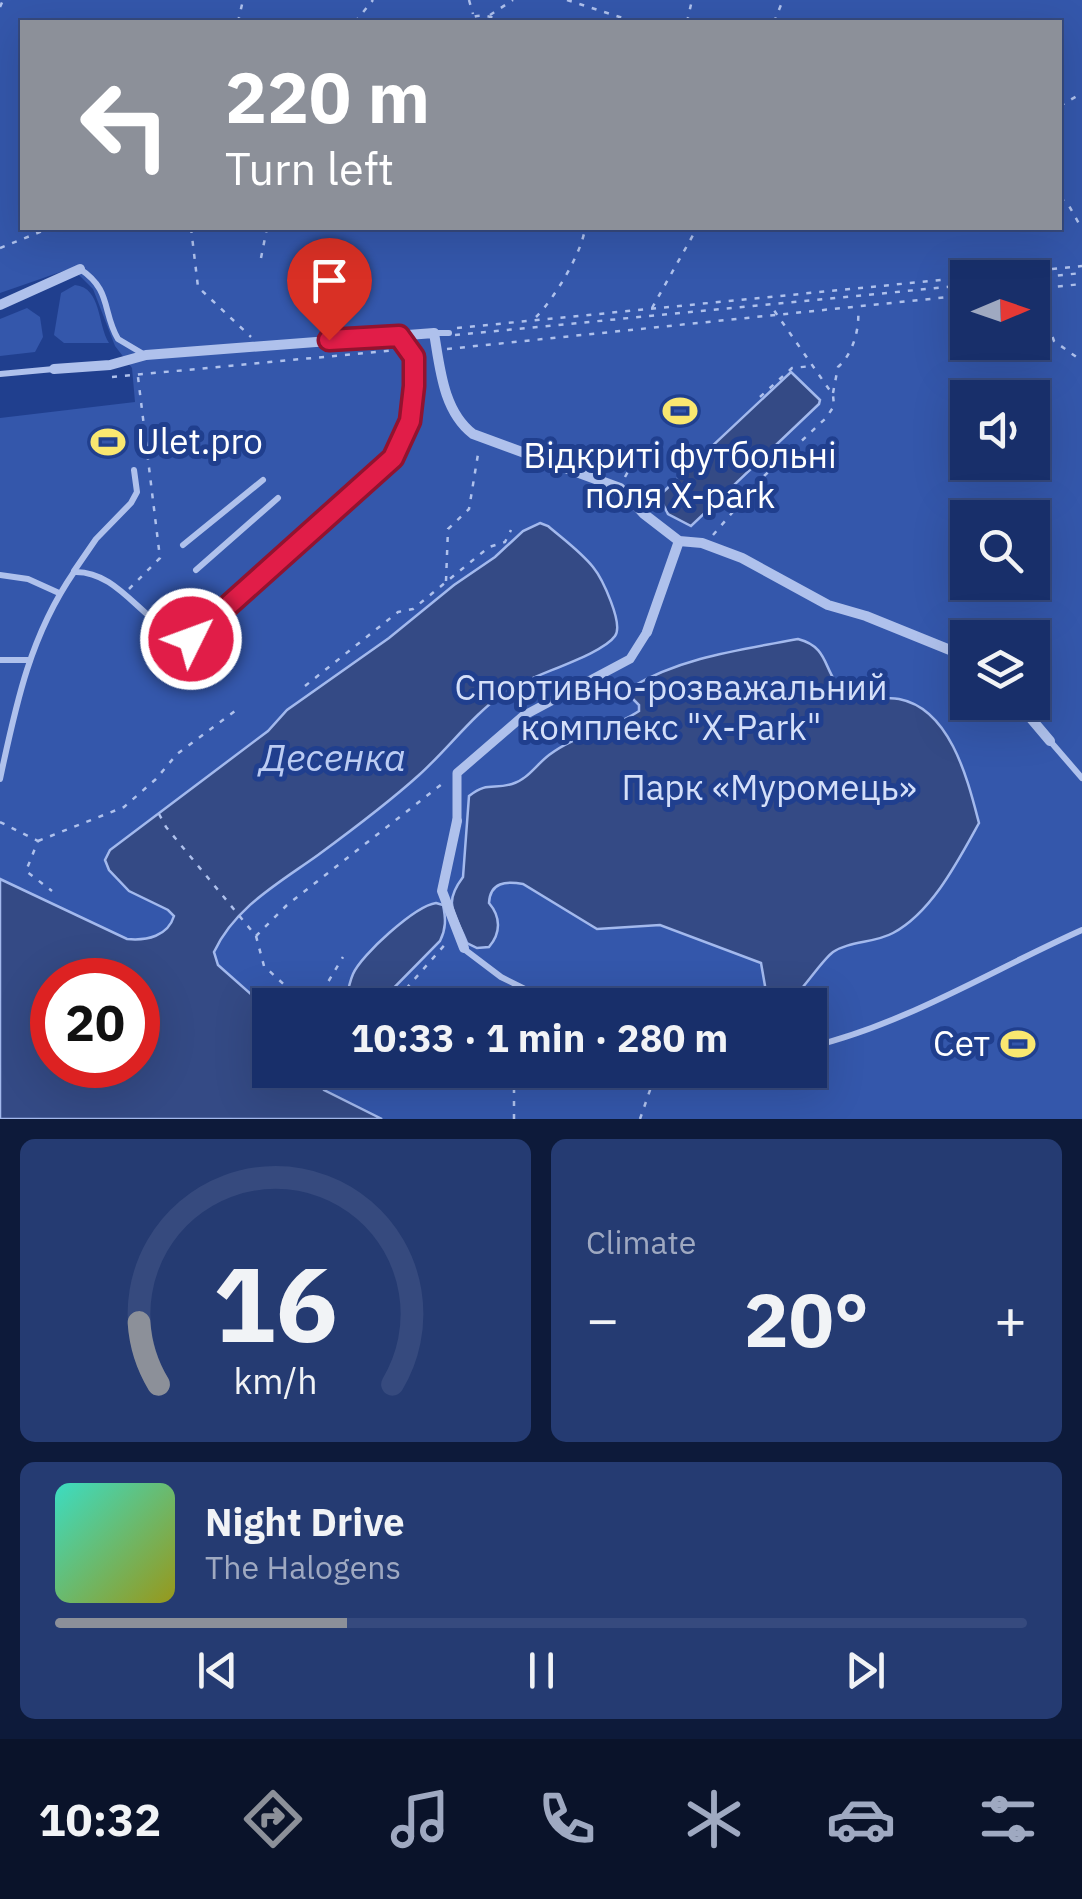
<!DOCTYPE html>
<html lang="en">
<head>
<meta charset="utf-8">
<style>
  :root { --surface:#182f6a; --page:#253b72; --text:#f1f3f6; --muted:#9fa9c1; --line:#364a7e; --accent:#8c9099 }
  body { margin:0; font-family:"IBM Plex Sans",sans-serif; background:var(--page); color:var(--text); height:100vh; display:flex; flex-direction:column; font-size:38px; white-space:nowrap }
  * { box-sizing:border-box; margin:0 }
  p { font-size:32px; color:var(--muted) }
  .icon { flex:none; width:55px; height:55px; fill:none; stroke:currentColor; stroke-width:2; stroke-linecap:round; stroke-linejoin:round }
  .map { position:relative; height:1119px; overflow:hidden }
  .side { display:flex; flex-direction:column; gap:20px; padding:20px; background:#0d1a3a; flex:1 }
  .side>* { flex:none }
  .banner { position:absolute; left:20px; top:20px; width:1042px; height:210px; border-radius:0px; box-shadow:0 10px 40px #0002,0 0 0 2px var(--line); background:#8c9099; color:#fff; overflow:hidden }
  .needle { width:65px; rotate:88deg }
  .tools { position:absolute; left:950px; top:260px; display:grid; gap:20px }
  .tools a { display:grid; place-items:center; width:100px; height:100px; border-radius:0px; background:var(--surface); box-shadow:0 10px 40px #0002,0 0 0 2px var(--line); font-size:50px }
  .speed { position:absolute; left:30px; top:958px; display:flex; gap:20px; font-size:50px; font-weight:700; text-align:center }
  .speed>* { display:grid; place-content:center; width:130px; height:130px; border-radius:50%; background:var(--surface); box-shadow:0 10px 40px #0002,0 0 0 2px var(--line); line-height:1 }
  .speed .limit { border:15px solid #d22; background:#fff; color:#111 }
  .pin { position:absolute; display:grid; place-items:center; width:85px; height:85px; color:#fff; margin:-102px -42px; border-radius:50% 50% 50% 0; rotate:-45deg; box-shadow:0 0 10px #0007 }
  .pin .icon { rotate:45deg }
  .me { position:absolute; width:110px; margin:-55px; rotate:48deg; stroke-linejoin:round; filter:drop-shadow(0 0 8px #0008) }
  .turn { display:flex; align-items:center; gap:35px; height:210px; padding:0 40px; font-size:45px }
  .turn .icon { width:130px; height:130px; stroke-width:2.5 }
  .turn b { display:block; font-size:70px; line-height:85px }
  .big { font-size:75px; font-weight:700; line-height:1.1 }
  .side .tile { flex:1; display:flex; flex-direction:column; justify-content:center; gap:15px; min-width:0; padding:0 35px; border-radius:15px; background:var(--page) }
  .side .dial { align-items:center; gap:0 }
  .dial svg { height:260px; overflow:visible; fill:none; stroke:var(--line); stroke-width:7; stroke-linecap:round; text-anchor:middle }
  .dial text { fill:var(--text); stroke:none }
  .song { display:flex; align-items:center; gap:30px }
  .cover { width:120px; height:120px; border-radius:15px; background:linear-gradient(135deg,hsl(170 70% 55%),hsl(60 70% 35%)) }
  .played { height:10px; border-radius:5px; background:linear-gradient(90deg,var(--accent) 30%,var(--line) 30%) }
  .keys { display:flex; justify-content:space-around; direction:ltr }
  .heat { display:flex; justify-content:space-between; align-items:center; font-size:55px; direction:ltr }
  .side .tiles { flex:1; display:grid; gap:20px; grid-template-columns:1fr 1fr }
  .tile:last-child { grid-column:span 2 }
  .trip { position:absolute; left:252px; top:988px; width:575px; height:100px; border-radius:0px; background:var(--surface); box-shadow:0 10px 40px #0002,0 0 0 2px var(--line); font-weight:700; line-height:100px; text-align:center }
  .dock { display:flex; height:160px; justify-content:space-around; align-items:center; background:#0a132a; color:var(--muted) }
  .dock .icon { width:70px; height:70px }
  .dock .current { color:var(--accent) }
  .dock b { font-size:45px; color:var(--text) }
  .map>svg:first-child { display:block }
  .green { fill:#3457ab; fill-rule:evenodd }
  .water { fill:#344a85; stroke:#a3b9ed; stroke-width:2.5; fill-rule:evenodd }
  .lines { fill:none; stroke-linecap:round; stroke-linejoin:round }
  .path { stroke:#afc1ec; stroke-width:2.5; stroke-dasharray:5 8; stroke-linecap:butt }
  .service { stroke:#afc1ec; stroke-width:6 }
  .pedestrian { stroke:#afc1ec; stroke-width:9 }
  .minor { stroke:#afc1ec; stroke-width:10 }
  .route-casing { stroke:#92132f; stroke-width:25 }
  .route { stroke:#e11d48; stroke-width:18 }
  .labels { text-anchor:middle; stroke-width:10; stroke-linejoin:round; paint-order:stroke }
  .poi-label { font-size:35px; fill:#fff; stroke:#203f8e; text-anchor:start }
  .park-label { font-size:35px; fill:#d4dff9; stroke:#203f8e }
  .water-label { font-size:38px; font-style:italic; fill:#bbccf3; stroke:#203f8e }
</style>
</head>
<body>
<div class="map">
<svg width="1082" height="1119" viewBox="0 0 1082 1119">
  <rect width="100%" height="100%" fill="#203f8e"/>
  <g class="green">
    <path d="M0 0H1082V1119H234L138 980 88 922 0 879V418L135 402 132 368 115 346 93 289 72 268 0 293ZM22 22H1060V228H22ZM968 278H1032V342H968ZM968 398H1032V462H968ZM968 518H1032V582H968ZM968 638H1032V702H968ZM270 1005H810V1070H270Z"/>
    <path d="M75 285C102 288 97 324 109 343H64L54 335 61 293Z"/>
    <path d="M27 308 40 317 43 337 35 352 0 356V319Z"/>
  </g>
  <g class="water">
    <path d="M791 372 820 400 819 404 691 526 668 514 659 496Z"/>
    <path d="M540 523 548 526C563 539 580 551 593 567 602 578 624 624 615 636 601 656 530 675 507 691 474 713 448 749 419 775 387 804 352 830 318 855 279 883 235 907 214 952L218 965 270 1011V1070H321L319 1084 324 1090 382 1119H0V879L127 939C147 941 168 936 174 916L168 910 129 891 109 870 105 860 110 850 268 731 287 710 389 638 454 585 495 557 523 531ZM52 980H138V1065H52Z"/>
    <path d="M798 639C833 648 821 676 847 692 870 707 878 695 899 699 951 709 968 781 979 823 958 861 932 912 893 933 875 943 849 941 833 952 820 962 803 991 786 1005L768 1003 761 963 660 925 597 929 523 884C506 881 490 882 489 903 501 917 501 933 489 947L477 948 467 943C455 912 442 905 463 877L469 796C488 781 493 790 512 784 527 780 537 764 549 755 576 734 611 730 639 711V705L629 695 630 688C682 657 740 650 798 639Z"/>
    <path d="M436 903 443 905C446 919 446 929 440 941L377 1005H345C347 995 349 983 353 974 361 955 415 906 436 903Z"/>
  </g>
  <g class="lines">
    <g class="path">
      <path d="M469 0 473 14"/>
      <path d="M567 0 635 22"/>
      <path d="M0 7 3 0"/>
      <path d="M490 15 513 0"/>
      <path d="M238 22 243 0"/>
      <path d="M355 22 373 0"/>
      <path d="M463 22C478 12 488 15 504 22"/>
      <path d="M687 22 692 0"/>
      <path d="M774 22 783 0"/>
      <path d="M1060 106 1082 93"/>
      <path d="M1060 198 1068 204 1082 229"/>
      <path d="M191 228 198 287 251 337"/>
      <path d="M0 248 50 228"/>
      <path d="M261 258 267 228"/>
      <path d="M1032 278 1082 273"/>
      <path d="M1032 289 1082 284"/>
      <path d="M1032 305 1046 319 1054 341 1082 361"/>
      <path d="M652 308 697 228"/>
      <path d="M536 317C554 299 582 253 585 228"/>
      <path d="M457 328 1082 266"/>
      <path d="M455 335 968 285"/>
      <path d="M447 349 968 295"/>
      <path d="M112 377 397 350"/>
      <path d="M833 393 838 367C853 354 860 328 858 309"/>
      <path d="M760 397 792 368 812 366"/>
      <path d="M625 477 638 453"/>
      <path d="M713 535 763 477 826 418 834 406 833 395 771 306"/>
      <path d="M446 581 448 529 469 509 479 448"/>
      <path d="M129 589 160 558 138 377"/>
      <path d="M191 645 199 661"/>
      <path d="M305 686 398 612 413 609 489 547 505 542 511 530"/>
      <path d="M159 814 166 827 256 936 287 905 447 780"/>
      <path d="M0 822 38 841 26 871 52 891"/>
      <path d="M38 841 124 807 156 779 177 754 239 708"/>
      <path d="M256 936 264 966 306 1005"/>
      <path d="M320 1005 322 992 343 957"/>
      <path d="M386 1005 405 990 448 941"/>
      <path d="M514 1119V1070"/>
      <path d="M640 1119 657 1070"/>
    </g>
    <g class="service">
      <path d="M80 269C112 290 102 312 118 339L145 355"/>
      <path d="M435 333H449"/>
      <path d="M0 374 54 369"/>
      <path d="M183 545 263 480"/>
      <path d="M196 570 278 498"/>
      <path d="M74 571 96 539 131 503 137 492 134 470"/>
      <path d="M0 575 28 579 59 593"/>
      <path d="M0 660H30"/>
      <path d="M1050 741 1082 778"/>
      <path d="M0 779C16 704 30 636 74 572 122 570 147 633 191 639L393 459C405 432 423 387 414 357 412 350 404 342 400 337"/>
      <path d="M464 949 501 977 557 1005"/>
      <path d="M810 1047C906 1024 992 970 1082 930"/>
    </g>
    <path class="pedestrian" d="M457 821V773L523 716 630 659 647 632"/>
    <g class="minor">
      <path d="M0 305 80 269"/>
      <path d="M54 369 110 365 146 355 434 333C440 368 443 411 473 434L620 488 644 514 679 541 702 543 742 558 828 605 866 616 950 650 968 663"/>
      <path d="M647 632 679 541"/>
      <path d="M1017 702 1050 741"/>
      <path d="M457 821 442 891 464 948"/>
    </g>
  </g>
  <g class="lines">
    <g class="route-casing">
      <path id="route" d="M191 639 393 458 410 421 414 386V357L399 336 329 340"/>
    </g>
    <use href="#route" class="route"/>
  </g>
  <defs>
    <g id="stadium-bare" transform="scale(2.7)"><path d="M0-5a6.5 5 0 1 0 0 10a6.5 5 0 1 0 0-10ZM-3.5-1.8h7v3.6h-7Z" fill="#f9e770" stroke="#203f8e" stroke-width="2.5" paint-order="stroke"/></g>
  </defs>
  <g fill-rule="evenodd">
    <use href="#stadium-bare" x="680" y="411"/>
    <use href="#stadium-bare" x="108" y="442"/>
    <use href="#stadium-bare" x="1018" y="1044"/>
  </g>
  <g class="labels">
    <g class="poi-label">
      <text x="136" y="454">Ulet.pro</text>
      <text x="680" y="468" text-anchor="middle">Відкриті футбольні<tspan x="680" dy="40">поля X-park</tspan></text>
      <text x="990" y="1056" text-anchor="end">Сет</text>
    </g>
    <g class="park-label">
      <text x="671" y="700">Спортивно-розважальний<tspan x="671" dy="40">комплекс "Х-Park"</tspan></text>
      <text x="769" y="800">Парк «Муромець»</text>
    </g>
    <g class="water-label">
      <text x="333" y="771">Десенка</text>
    </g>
  </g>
</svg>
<div class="tools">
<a><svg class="needle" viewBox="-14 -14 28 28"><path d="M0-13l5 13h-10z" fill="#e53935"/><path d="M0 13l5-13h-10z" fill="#9fa9c1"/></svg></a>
<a><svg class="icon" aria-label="sound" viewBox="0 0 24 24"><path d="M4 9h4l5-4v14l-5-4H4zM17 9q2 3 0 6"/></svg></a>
<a><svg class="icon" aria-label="search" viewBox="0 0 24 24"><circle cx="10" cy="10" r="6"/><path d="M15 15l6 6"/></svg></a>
<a><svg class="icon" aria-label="layers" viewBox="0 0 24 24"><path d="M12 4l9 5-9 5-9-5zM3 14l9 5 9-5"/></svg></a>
</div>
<div class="speed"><div class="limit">20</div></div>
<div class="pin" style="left:329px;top:340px;background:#d93025"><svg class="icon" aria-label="arrive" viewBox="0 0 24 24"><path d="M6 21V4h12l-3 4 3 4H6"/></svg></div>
<svg class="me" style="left:191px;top:639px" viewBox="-20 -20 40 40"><circle r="17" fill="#e11d48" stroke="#fff" stroke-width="3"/><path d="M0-11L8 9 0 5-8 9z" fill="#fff"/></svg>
<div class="trip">10:33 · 1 min · 280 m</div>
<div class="banner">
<div class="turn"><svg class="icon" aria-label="left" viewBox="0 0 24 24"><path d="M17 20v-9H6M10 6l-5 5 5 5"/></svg><div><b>220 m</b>Turn left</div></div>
</div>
</div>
<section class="side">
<div class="tiles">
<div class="tile dial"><svg viewBox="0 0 100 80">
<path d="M14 69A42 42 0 1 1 86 69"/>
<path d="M14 69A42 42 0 0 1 8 50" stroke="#8c9099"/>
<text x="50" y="56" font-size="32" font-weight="700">16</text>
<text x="50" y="72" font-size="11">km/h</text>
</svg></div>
<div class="tile"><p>Climate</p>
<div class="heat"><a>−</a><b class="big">20°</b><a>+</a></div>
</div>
<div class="tile">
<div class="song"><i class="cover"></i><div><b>Night Drive</b><p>The Halogens</p></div></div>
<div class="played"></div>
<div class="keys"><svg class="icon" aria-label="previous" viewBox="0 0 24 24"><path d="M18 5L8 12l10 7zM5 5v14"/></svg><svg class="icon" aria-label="pause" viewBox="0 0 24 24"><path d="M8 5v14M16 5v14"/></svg><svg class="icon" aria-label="next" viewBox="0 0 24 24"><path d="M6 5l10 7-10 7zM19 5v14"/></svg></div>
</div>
</div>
</section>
<nav class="dock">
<b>10:32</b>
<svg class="icon current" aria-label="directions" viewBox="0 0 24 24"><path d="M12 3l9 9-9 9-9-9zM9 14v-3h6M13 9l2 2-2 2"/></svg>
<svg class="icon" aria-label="music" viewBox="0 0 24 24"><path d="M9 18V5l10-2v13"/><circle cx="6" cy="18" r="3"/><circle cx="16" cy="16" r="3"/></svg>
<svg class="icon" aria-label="phone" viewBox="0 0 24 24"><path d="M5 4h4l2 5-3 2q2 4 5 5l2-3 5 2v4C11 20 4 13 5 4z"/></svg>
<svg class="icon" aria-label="climate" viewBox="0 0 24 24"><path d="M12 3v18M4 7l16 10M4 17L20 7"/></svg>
<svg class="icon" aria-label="car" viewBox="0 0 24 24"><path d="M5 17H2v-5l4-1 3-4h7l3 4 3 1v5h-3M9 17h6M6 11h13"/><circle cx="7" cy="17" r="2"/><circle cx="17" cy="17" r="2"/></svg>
<svg class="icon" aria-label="filters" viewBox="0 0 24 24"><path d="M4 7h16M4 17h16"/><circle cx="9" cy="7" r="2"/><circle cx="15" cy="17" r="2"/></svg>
</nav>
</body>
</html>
